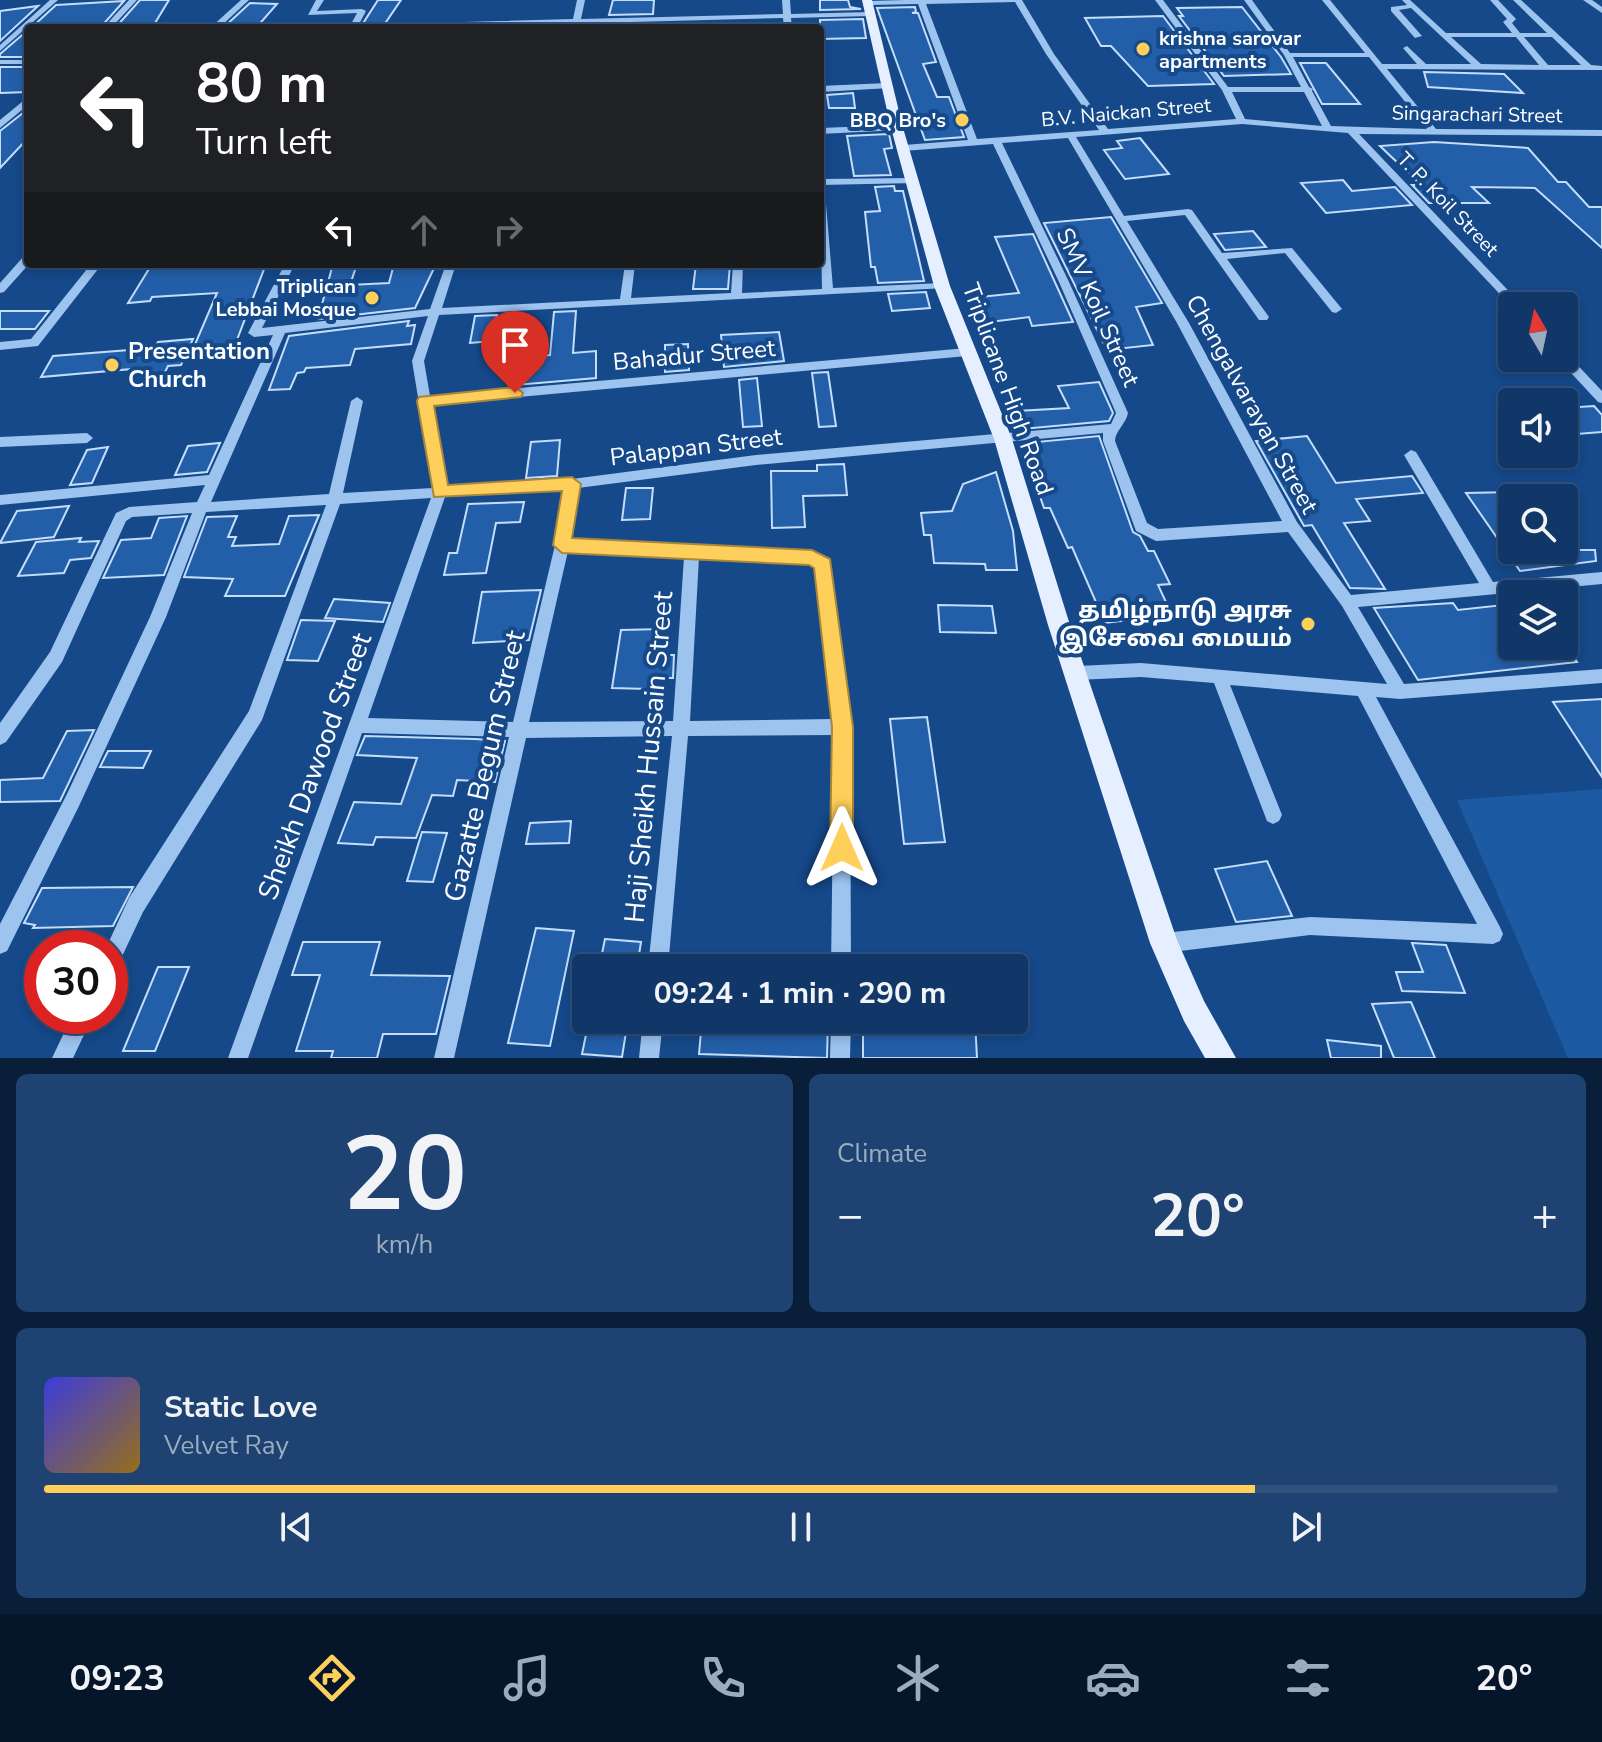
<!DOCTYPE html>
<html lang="en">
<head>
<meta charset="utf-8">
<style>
  :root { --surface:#103768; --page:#1e4271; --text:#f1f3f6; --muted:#9cacc0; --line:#30517c; --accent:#ffcf5b }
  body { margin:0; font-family:"Nunito Sans","Noto Sans Tamil",sans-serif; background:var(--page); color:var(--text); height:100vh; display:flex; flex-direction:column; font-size:30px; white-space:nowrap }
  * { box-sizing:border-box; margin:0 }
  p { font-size:26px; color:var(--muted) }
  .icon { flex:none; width:44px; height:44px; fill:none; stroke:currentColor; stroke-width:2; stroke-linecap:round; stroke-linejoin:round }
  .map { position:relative; height:1058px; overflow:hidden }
  .details { display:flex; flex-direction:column; gap:16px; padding:16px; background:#091e39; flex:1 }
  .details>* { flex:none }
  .guide { position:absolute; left:24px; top:24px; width:800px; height:244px; border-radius:8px; box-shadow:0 4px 12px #0003,0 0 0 2px var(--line); background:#202124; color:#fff; overflow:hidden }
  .needle { width:52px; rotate:351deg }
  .controls { position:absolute; left:1498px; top:292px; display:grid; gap:16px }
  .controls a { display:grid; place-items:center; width:80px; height:80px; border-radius:8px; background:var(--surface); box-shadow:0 4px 12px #0003,0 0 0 2px var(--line); font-size:40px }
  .speed { position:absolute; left:24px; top:930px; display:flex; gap:16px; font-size:40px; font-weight:700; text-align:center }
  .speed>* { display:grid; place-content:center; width:104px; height:104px; border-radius:50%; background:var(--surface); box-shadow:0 4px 12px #0003,0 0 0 2px var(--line); line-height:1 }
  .speed .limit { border:12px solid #d22; background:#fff; color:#111 }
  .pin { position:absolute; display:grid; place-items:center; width:68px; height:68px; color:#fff; margin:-82px -34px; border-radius:50% 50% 50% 0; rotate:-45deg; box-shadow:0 0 8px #0007 }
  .pin .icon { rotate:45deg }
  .me { position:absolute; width:88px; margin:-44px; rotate:0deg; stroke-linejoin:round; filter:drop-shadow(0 0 6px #0008) }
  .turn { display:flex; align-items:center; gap:28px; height:168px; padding:0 40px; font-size:36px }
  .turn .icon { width:104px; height:104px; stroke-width:2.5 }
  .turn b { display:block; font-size:56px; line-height:68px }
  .lanes { display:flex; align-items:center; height:76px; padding:0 40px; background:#0003; justify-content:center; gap:40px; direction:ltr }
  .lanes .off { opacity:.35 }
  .big { font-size:60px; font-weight:700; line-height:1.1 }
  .details .widget { flex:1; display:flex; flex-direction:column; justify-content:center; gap:12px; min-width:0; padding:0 28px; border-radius:12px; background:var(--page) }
  .details .dial { align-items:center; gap:0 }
  .dial b { font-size:104px; line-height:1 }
  .song { display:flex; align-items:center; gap:24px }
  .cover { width:96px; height:96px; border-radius:12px; background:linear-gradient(135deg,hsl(240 70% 55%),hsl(40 70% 35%)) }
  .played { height:8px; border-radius:4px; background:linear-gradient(90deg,var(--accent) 80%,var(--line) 80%) }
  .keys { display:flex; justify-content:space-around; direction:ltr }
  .heat { display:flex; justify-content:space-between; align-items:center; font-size:44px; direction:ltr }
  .details .tiles { flex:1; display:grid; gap:16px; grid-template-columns:1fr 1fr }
  .widget:last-child { grid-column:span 2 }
  .trip { position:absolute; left:572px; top:954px; width:456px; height:80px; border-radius:8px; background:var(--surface); box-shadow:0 4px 12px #0003,0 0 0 2px var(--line); font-weight:700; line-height:80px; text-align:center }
  .tab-bar { display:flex; height:128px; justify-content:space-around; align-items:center; background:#06162a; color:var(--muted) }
  .tab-bar .icon { width:56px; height:56px }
  .tab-bar .selected { color:var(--accent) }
  .tab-bar b { font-size:36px; color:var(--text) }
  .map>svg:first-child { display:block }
  .green { fill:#1d5aa4 }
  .building { fill:#235fa9; stroke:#c3ddfb; stroke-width:2 }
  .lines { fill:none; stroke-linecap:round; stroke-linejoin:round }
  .minor { fill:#9dc3ef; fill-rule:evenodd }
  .major { fill:#e5efff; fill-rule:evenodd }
  .route { fill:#ffcf5b; stroke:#a6873b; stroke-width:2 }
  .poi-dot { fill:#ffcf5b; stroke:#15498a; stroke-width:3 }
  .labels { text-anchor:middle; stroke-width:8; stroke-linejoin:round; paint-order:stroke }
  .far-poi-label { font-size:20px; font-weight:bold; fill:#fff; stroke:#15498a; text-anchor:end }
  .far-street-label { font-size:20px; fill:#fff; stroke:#15498a }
  .street-label { font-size:24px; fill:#fff; stroke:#15498a }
  .poi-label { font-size:24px; font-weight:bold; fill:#fff; stroke:#15498a; text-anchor:start }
  .near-street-label { font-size:28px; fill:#fff; stroke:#15498a }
</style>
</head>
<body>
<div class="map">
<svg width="1602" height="1058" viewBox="0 0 1602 1058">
  <rect width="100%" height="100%" fill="#15498a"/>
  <path class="green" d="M1602 789V1058H1568L1457 800Z"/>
  <g class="building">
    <path d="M140 0H169L152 28H115Z"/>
    <path d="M378 0H401L382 28H360Z"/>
    <path d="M613 0H654L653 14 609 15Z"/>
    <path d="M820 0H848L850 7 861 9 820 10Z"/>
    <path d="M124 1 100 28H31L56 5Z"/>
    <path d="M250 3 277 4 256 28H223Z"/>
    <path d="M38 6 0 41V11Z"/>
    <path d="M915 7 916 12 912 13H918L936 62 923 64 937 97H949L964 137 925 140 877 8Z"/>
    <path d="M1242 7 1281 57 1291 74 1224 76 1179 16H1183L1177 8Z"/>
    <path d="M1163 16 1214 84 1148 86 1111 46H1101L1085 18Z"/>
    <path d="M863 19 866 38 820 39V20Z"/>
    <path d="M28 30V57H0V54Z"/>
    <path d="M1300 63H1326L1360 104H1322Z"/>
    <path d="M0 67H28V92L0 93Z"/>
    <path d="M1424 72 1504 74 1523 93 1428 87Z"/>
    <path d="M853 93 855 108H829L827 95Z"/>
    <path d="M28 109V138L0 168V131Z"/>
    <path d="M889 134 892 148 884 149 891 175 854 176 847 136Z"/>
    <path d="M1140 138 1169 174 1125 179 1104 150 1122 148 1117 141Z"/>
    <path d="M1434 142 1528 148 1558 182H1566L1589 207H1602V248L1535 188 1472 187 1489 203H1429L1412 185H1421L1380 146Z"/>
    <path d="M1343 180 1352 191 1395 187 1412 205 1326 213 1301 183Z"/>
    <path d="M894 186 895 191H903L924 281 878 283 875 267H871L865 212 880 211 875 187Z"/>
    <path d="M1111 217 1162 303 1136 307 1153 345 1107 350 1044 223Z"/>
    <path d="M1253 231 1266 247 1225 250 1214 234Z"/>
    <path d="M1033 234 1073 322 1032 326 1029 317 982 323 970 298 1019 293 995 237Z"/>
    <path d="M152 264H219L218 267 266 264 235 345 193 349 217 293 152 297 150 301 128 303Z"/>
    <path d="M333 264H357L350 285 389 283 394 264H436L415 308 318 319Z"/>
    <path d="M696 264H730L728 289H693Z"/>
    <path d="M926 292 930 308 892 311 888 294Z"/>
    <path d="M0 311H49L35 329H0Z"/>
    <path d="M576 311 573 353 596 351V378L516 385 520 357 550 355 554 312Z"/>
    <path d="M497 315 493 341 470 343 475 316Z"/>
    <path d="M409 321 407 326 415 325 411 344 355 349 350 365 306 368 304 372 297 373 290 389 269 390 289 336Z"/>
    <path d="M779 332 784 361 724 367 721 335Z"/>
    <path d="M193 339 181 365 168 366 164 374 140 376 144 368 41 377 53 356 155 348 158 342Z"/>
    <path d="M688 344 689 370 665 372V345Z"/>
    <path d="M828 372 836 426 819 427 812 373Z"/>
    <path d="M757 378 762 426 743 427 739 380Z"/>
    <path d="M1099 382 1113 413 1109 421 1022 429 1016 411 1069 408 1058 386Z"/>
    <path d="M1594 406 1602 415V432L1564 435V408Z"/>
    <path d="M1099 436 1133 532 1140 536 1148 551H1154L1170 584 1158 585 1172 615 1105 623 1072 547 1068 548 1050 508H1044L1037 488H1042L1026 443Z"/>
    <path d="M1307 436 1336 483 1412 476 1423 493 1356 499 1370 521 1344 523 1385 589 1350 588 1312 525 1304 526 1256 441Z"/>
    <path d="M560 440 557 476 526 478 531 442Z"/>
    <path d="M220 443 207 472 175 475 188 446Z"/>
    <path d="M108 447 92 483 70 485 87 450Z"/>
    <path d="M844 464 847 495 803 496 805 527 772 528 771 471H817V465Z"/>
    <path d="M996 472 1013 531 1017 570H986L985 564 934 563 931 535H924L921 513 952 511 963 484Z"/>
    <path d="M626 488H653L650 519 622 520Z"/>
    <path d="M1512 492V550H1595L1596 561 1520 571 1466 493Z"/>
    <path d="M524 502 520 522 496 523 486 573 444 575 449 553H457L468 504Z"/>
    <path d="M69 506 54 537 0 543 17 511Z"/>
    <path d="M319 515 285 596H225L233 579 184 577 207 517 237 516 228 537H236L232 546 279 544 289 516Z"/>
    <path d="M187 516 164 575 103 578 121 540 151 538 159 518Z"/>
    <path d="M81 538 79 542 99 541 91 558 70 560 64 573 18 576 36 542Z"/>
    <path d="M541 590 529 640 473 643 482 592Z"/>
    <path d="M334 599 390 603 383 622 325 618Z"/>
    <path d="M1453 603 1458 610 1512 604V646H1565L1577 662 1418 680 1374 608Z"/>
    <path d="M938 605 992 606 996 633 940 632Z"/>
    <path d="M301 620 335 621 318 661 287 660Z"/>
    <path d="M663 629 661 655H674L673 678H649L648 689 612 688 621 630Z"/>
    <path d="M1602 699V777L1553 702Z"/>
    <path d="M927 717 945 842 904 844 890 719Z"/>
    <path d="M94 730 60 801 0 802V780L43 778 67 731Z"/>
    <path d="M365 736 475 739 505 741 495 782 457 780 453 796 432 795 416 838 376 837 373 845 338 843 354 802 401 804 417 758 357 755Z"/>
    <path d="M108 751H151L143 768 100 767Z"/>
    <path d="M571 821 569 843 526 844 530 823Z"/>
    <path d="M422 832 447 833 433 882 407 881Z"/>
    <path d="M1267 861 1292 916 1236 922 1215 869Z"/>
    <path d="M133 887 113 926 33 928 35 925 24 923 42 888Z"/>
    <path d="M536 928 574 931 550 1046 508 1043Z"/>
    <path d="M605 939 641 942 637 968H599Z"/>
    <path d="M303 942H380L371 975 450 976 436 1034H383L377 1058H331L333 1051H296L320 975H292Z"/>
    <path d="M1412 943 1446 945 1465 993 1402 991 1396 972H1423Z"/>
    <path d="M158 967H189L155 1051H123Z"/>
    <path d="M1411 1002 1435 1058H1394L1372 1004Z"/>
    <path d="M589 1020H628L622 1057 582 1054Z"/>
    <path d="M702 1020H828L827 1058 699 1054Z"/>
    <path d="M863 1020H975L977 1058H863Z"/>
    <path d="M1327 1040 1381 1046V1058H1331Z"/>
  </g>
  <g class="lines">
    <g class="minor">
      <path d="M50 0H58L0 51V45Z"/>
      <path d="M129 0H137L111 28H103Z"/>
      <path d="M241 0H249L219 28H210Z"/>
      <path d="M316 0H324L317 11 362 9 366 11 357 28H349L357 13 308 15Z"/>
      <path d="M577 0H585L581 19 783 14 782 0H790L791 14 871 12 875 14 871 16 791 18 792 28H784L783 18 410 28 414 26 463 22 573 19Z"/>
      <path d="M905 0H1022L1054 54 1108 129 1236 119 1222 90 1155 0H1163L1228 87H1301L1284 55 1244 0H1252L1290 53H1365L1322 0H1330L1382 64H1417L1403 48 1407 46 1426 64H1471L1411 8 1399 10 1422 36 1415 38 1391 11V7L1407 5 1402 0H1410L1446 33H1512L1503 22 1507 19 1490 0H1498L1516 19 1512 23 1520 33H1547L1513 0H1521L1591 65 1602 66V70L1387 69 1436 129 1602 130V136L1359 134 1523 306 1512 307 1348 133 1242 124 1076 137 1124 216 1188 209 1192 210 1222 253 1292 248 1342 309 1336 313 1332 312 1285 253 1227 259 1269 317 1267 320H1259L1185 215 1127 221 1189 323 1297 522 1351 595 1479 583 1404 455 1411 450 1416 452 1493 582 1602 572V584L1358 607 1404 684 1602 669V683L1400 699 1376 697 1500 927 1503 934 1500 941 1493 944 1310 935 1164 953 1157 950 1154 943 1157 936 1164 933 1310 917 1477 924 1358 696 1230 685 1282 815 1279 821 1273 824 1267 821 1214 683 1141 677 1077 680 1071 678 1069 673 1071 668 1077 666 1141 663 1387 684 1342 606 1288 532 1156 541 1136 531 1103 441V433L756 465 578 488 570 540 812 551 828 560 850 727 851 968H831L834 735 688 736 668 968H648L672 736 526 738 454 1058H434L509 737 362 733 248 1058H228L431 498 340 504 262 720 143 912 117 967 110 970V948H106L129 898 249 711 326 505 206 512 166 617 79 806 7 951 0 954V924L67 794 150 617 192 513 132 517 126 521 62 662 6 742 0 745V723L50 652 116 513 129 507 197 502 205 485 0 505V495L209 475 273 335 254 337 248 333 285 264H295L262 328 430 309 446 264H456L442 308 620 299 625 264H635L631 298 731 293 733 264H743L742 293 822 289 820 189 825 192 833 288 942 283 946 284V288L439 315 424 361 430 396 967 348 973 352 967 356 432 405 446 487 572 479 756 455 1111 424 1116 413 1059 282 993 144 904 151 899 148 904 145 968 140 918 4 868 5 864 3 868 1ZM1015 2 1046 54 1099 130 977 139 926 4ZM1451 37H1516L1539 65 1481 64ZM1524 37H1552L1581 65H1548ZM1293 57H1369L1427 129 1331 126 1312 91 1313 89 1309 87ZM1232 92H1304L1322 126 1245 119ZM1068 138 1177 323 1282 521 1158 529 1147 523 1115 441C1115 431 1126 424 1128 413L1069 282 1002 143ZM428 316 412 361 433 488 343 493 363 401 357 397 351 401 329 494 211 502 285 333ZM564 490 555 545 513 722 368 718 445 497ZM568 551 684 557 673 721 529 722ZM699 557 809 563 816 567 833 719 690 721Z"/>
      <path d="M1583 0H1592L1602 7V13Z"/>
      <rect x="0" y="60" width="28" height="4"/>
      <path d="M887 83 891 86 890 88 820 92V86Z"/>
      <path d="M28 97V105L0 128V120Z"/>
      <path d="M897 125 900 126V130L820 134V128Z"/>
      <path d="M913 178 916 179V183L820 185V179Z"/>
      <path d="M28 255 29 264 4 292 0 293V283L24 256Z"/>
      <path d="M91 264H102L38 346 0 350V342L31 339Z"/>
      <path d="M1564 354 1568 355 1602 391V403L1598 402 1560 361 1558 358H1564Z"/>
      <path d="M87 433 93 438 87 443 0 447V437Z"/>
      <path d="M72 1016H93L73 1058H52Z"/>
      <path d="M643 1020H663L659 1058H639Z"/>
      <path d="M831 1020H851L850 1058H830Z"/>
    </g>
    <path class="major" d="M862 0H872L903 128 950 286 1012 439 1070 625 1177 940 1204 1001 1236 1058H1205L1184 1021 1150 943 1048 625 994 439 934 286 891 128Z"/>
  </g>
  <path class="route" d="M515 387 523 393 521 397 434 406 448 485 572 477 581 484 572 538 812 550 830 559 853 727V848L850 856 842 859 833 856 830 848 832 727 814 568 809 565 562 553 553 545 562 491 434 497 417 401 419 397Z"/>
  <g class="poi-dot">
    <circle cx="1143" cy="49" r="8"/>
    <circle cx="962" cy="120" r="8"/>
    <circle cx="372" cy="298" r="8"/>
    <circle cx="112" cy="365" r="8"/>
    <circle cx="1308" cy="624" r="8"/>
  </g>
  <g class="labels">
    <g class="far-poi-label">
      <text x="1159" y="45" text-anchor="start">krishna sarovar<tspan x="1159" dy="23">apartments</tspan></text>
      <text x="946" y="127">BBQ Bro's</text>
      <text x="356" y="293">Triplican<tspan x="356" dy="23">Lebbai Mosque</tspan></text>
    </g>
    <g class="far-street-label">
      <text transform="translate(1126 112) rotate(-5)" y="7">B.V. Naickan Street</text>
      <text transform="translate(1477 114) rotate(1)" y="7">Singarachari Street</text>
      <text transform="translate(1448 204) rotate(46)" y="7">T. P. Koil Street</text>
    </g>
    <g class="street-label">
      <text transform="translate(1098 307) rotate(66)" y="8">SMV Koil Street</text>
      <text transform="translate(694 355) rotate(-5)" y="8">Bahadur Street</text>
      <text transform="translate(1008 389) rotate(70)" y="8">Triplicane High Road</text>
      <text transform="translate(1252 404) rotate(61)" y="8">Chengalvarayan Street</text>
      <text transform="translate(696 447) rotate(-7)" y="8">Palappan Street</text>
    </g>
    <g class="poi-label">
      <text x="128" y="359">Presentation<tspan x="128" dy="28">Church</tspan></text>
      <text x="1292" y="618" text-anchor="end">தமிழ்நாடு அரசு<tspan x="1292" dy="28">இசேவை மையம்</tspan></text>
    </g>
    <g class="near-street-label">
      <text transform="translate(648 757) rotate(-85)" y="10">Haji Sheikh Hussain Street</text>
      <text transform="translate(314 766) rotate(-70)" y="10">Sheikh Dawood Street</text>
      <text transform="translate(484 766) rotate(-77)" y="10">Gazatte Begum Street</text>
    </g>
  </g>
</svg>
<div class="controls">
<a><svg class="needle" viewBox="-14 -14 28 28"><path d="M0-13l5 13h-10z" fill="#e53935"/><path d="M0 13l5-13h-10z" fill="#9cacc0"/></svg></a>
<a><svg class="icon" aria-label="sound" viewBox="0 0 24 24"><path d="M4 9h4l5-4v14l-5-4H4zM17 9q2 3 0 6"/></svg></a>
<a><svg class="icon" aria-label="search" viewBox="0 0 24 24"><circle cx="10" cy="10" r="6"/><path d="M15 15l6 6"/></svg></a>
<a><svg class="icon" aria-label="layers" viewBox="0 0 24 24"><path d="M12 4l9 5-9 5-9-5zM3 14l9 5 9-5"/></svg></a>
</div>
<div class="speed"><div class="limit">30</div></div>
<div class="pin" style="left:515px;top:393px;background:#d93025"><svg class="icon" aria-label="arrive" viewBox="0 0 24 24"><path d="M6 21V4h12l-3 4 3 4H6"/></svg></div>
<svg class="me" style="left:842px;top:848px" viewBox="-20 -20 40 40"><path d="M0-17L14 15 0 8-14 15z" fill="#ffcf5b" stroke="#fff" stroke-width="4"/></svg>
<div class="trip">09:24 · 1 min · 290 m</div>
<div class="guide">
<div class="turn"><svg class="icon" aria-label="left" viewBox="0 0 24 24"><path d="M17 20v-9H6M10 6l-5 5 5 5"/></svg><div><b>80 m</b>Turn left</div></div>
<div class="lanes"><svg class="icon" aria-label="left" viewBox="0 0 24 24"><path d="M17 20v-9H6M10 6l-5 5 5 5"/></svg><svg class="icon off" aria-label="ahead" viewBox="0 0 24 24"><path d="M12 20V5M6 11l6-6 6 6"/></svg><svg class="icon off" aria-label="right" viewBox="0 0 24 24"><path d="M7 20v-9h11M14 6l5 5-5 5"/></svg></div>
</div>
</div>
<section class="details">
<div class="tiles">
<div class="widget dial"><b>20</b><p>km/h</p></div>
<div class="widget"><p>Climate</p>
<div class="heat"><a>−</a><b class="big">20°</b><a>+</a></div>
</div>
<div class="widget">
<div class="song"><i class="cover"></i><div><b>Static Love</b><p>Velvet Ray</p></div></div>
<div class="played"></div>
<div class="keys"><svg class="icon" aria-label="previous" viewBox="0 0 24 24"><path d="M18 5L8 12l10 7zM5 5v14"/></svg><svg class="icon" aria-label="pause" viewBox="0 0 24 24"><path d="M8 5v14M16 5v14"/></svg><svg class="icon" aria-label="next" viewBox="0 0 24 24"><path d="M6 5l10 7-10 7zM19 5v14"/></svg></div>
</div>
</div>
</section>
<nav class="tab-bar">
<b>09:23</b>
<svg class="icon selected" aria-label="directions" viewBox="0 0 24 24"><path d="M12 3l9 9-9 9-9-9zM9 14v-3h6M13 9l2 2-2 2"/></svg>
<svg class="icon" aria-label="music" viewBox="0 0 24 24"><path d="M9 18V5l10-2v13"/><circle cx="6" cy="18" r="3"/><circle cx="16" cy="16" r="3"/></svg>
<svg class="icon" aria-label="phone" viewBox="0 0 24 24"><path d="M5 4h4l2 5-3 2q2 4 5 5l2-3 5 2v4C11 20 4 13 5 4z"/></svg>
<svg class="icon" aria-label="climate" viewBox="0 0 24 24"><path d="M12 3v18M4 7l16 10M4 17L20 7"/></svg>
<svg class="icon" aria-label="car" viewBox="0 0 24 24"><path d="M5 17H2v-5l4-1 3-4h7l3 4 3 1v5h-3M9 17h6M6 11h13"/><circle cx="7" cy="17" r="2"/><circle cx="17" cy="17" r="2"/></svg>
<svg class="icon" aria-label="filters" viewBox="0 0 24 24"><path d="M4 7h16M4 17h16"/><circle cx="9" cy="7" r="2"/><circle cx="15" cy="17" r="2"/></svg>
<b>20°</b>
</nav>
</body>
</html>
